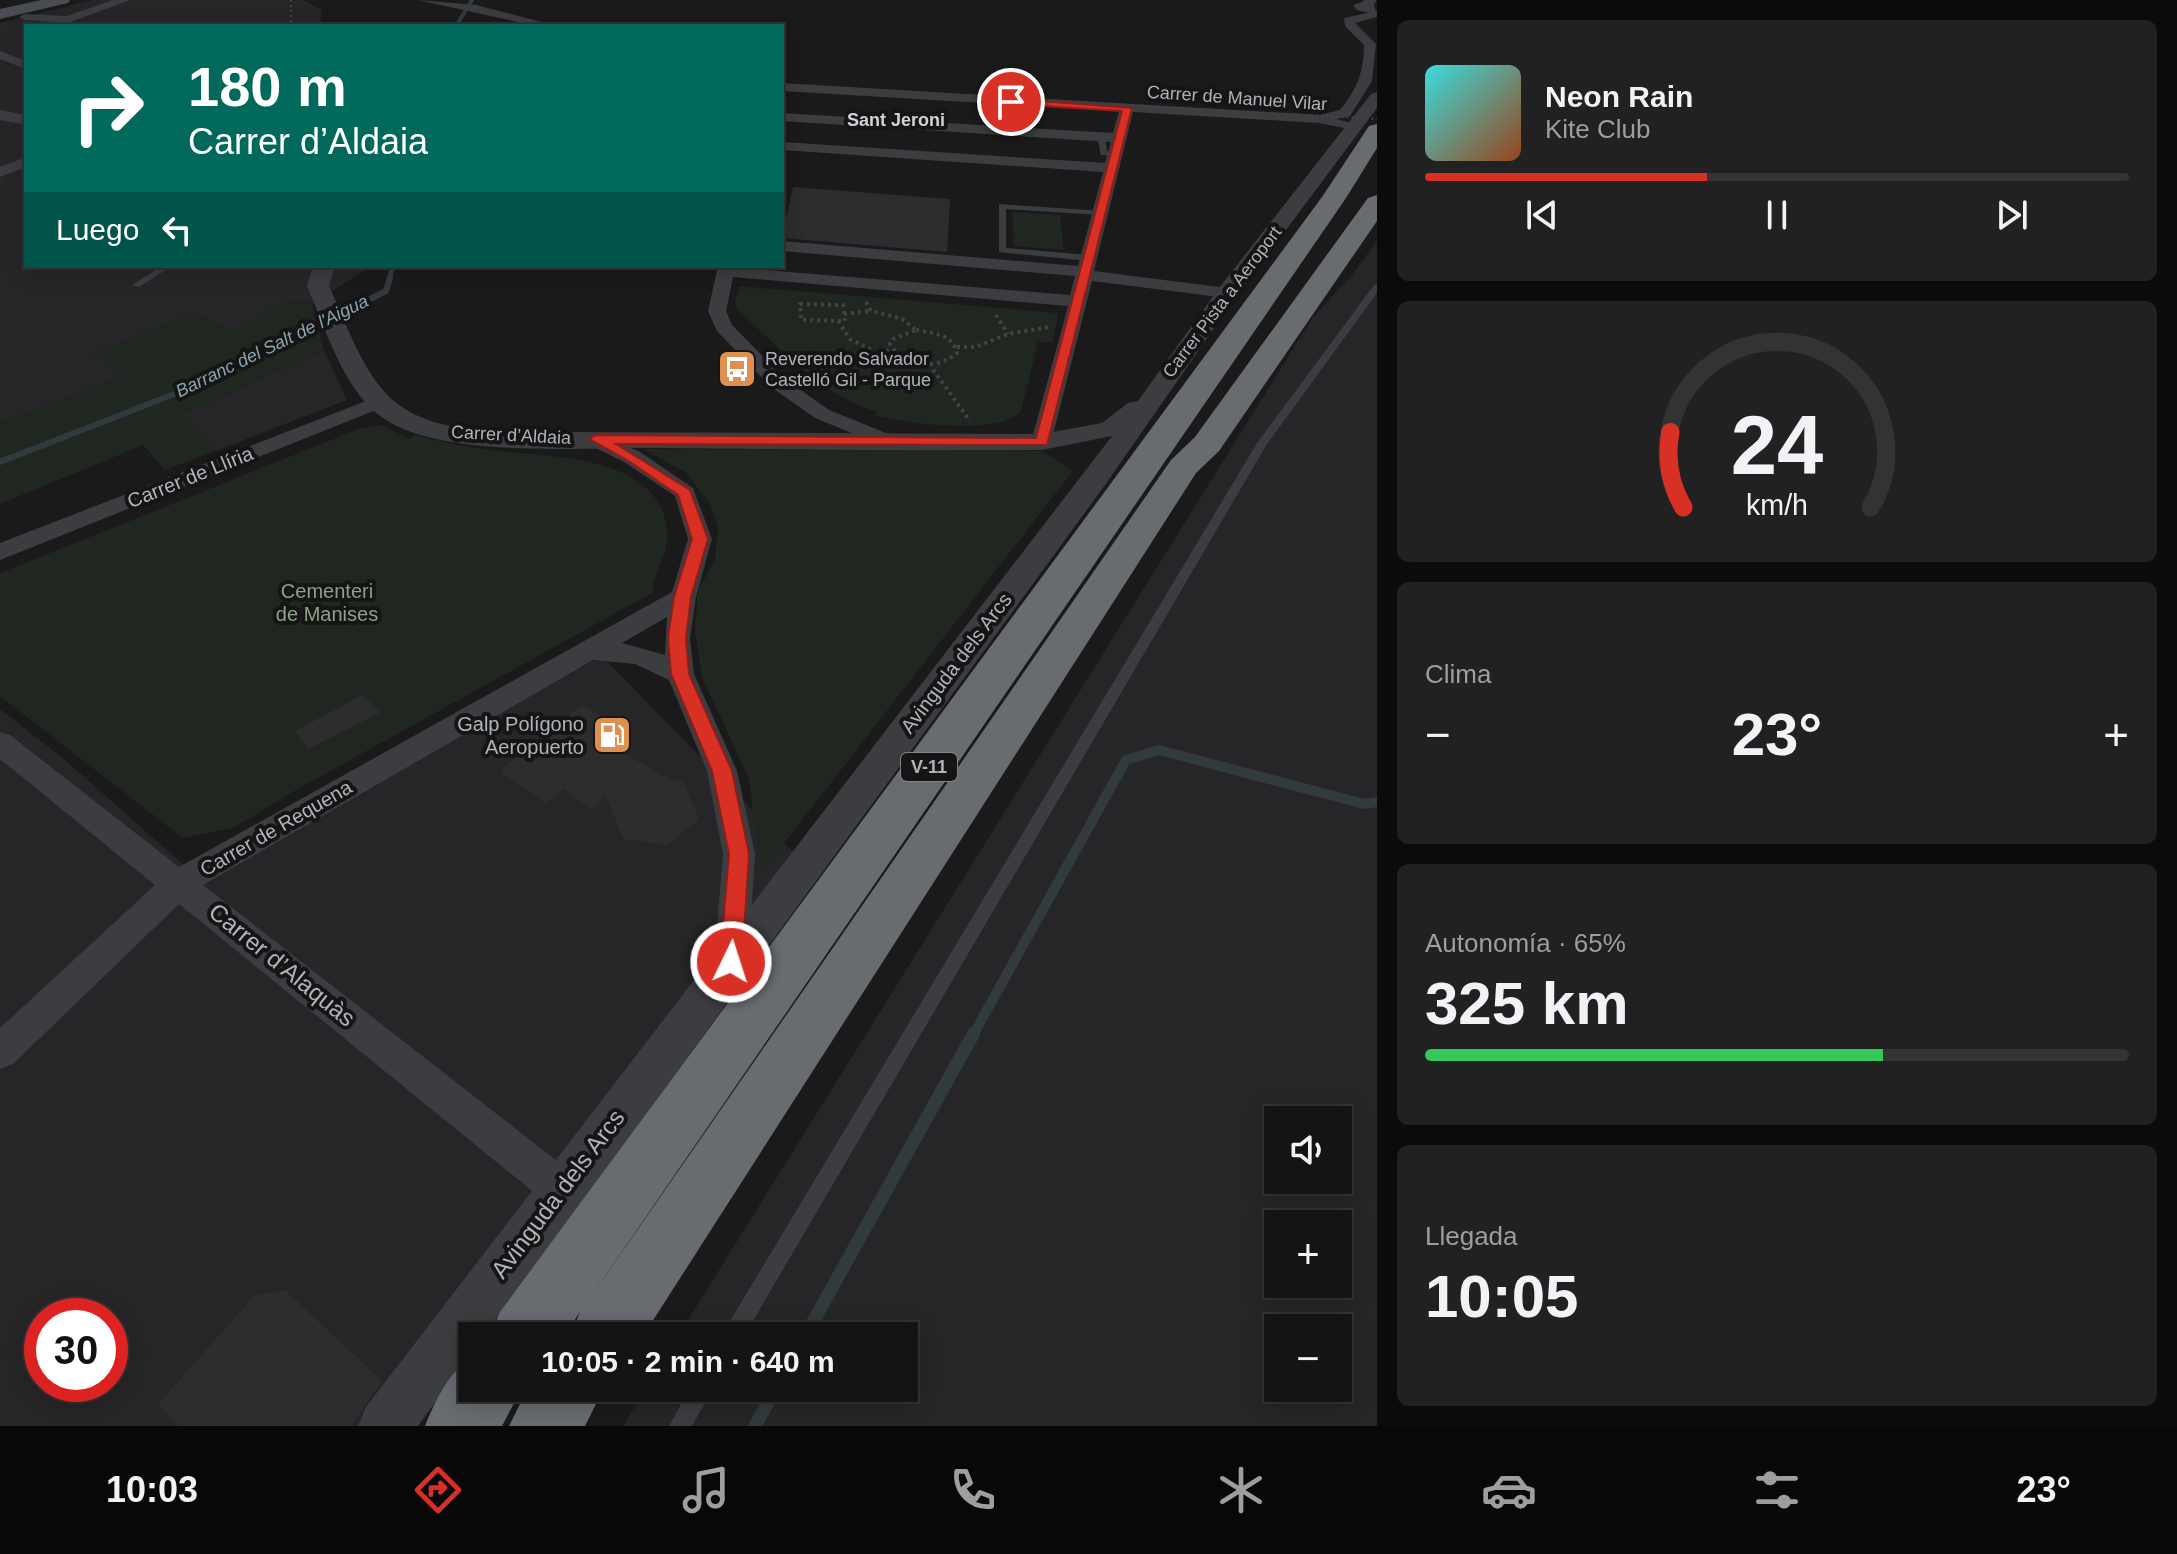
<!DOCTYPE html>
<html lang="es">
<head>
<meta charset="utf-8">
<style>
  :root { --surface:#141414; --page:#212122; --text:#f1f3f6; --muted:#9d9ea0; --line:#333334; --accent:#d93025 }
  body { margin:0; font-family:Helvetica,sans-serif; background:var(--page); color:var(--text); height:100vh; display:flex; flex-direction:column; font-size:30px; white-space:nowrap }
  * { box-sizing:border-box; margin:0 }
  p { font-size:26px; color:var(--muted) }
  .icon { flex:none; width:44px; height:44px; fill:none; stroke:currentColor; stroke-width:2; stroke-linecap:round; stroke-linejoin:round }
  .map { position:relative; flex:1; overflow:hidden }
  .panel { display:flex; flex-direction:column; gap:20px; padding:20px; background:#0b0b0b; width:800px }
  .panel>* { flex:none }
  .banner { position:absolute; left:24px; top:24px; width:760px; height:244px; border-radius:0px; box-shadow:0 4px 20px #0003,0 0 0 2px var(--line); background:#00695c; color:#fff; overflow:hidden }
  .tools { position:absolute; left:1264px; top:1106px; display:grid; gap:16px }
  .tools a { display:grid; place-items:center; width:88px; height:88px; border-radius:0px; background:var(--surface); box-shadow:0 4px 20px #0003,0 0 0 2px var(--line); font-size:40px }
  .speed { position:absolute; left:24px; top:1298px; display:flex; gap:16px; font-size:40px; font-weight:700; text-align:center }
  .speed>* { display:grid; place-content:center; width:104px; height:104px; border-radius:50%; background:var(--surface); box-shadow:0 4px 20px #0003,0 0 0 2px var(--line); line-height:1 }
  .speed .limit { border:12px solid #d22; background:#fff; color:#111 }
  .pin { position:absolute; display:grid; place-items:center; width:68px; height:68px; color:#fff; margin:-34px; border:4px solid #fff; border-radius:50%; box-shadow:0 2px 8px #0007 }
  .me { position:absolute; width:88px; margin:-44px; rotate:4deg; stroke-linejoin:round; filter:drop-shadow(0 0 6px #0008) }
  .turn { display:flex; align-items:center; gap:28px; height:168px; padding:0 32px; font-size:36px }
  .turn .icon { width:104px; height:104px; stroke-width:2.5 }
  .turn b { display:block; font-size:56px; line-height:68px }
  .then { display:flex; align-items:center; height:76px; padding:0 32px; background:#0003; gap:16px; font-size:30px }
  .big { font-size:60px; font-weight:800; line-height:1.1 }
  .panel .tile { flex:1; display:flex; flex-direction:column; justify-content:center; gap:12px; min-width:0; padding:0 28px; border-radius:12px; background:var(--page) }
  .panel .dial { align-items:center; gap:0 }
  .dial svg { height:208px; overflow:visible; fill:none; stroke:var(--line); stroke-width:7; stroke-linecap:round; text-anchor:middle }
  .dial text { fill:var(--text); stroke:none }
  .song { display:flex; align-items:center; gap:24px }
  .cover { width:96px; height:96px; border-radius:12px; background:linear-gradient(135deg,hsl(180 70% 55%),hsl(20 70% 35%)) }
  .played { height:8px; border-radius:4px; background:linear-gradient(90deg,var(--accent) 40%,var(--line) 40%) }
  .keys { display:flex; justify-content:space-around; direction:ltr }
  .heat { display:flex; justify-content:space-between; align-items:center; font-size:44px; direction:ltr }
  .charge { height:12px; border-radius:6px; background:linear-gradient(90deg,#34c759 65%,var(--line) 0) }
  .trip { position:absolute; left:458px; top:1322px; width:460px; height:80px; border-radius:0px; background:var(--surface); box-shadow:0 4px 20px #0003,0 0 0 2px var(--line); font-weight:800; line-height:80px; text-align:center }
  .menu { display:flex; height:128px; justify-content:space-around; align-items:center; background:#080808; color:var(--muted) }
  .menu .icon { width:56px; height:56px }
  .menu .current { color:var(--accent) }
  .menu b { font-size:36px; color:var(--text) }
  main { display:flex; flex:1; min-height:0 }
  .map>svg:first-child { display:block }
  .built { fill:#262628; fill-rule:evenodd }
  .green { fill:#202620 }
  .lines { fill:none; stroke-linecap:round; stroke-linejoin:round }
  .stream-far4 { stroke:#313b3e; stroke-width:4 }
  .stream-far3 { stroke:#313b3e; stroke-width:5 }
  .stream-far2 { stroke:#313b3e; stroke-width:6 }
  .stream-far1 { stroke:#313b3e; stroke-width:10 }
  .stream { stroke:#313b3e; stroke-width:13 }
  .building { fill:#2d2d2f }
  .path-far1 { stroke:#414447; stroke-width:2; stroke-dasharray:2 3; stroke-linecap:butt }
  .path { stroke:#414447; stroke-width:4; stroke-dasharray:3 4; stroke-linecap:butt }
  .service { fill:#3b3d40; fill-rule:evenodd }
  .minor { fill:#3b3d40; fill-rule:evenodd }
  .tertiary { fill:#3b3d40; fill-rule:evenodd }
  .secondary { fill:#494c50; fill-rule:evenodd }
  .motorway { fill:#686c70; fill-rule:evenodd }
  .path-bridge { stroke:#414447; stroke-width:2; stroke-dasharray:2 3; stroke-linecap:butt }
  .route { fill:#d93025; stroke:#8d1f18; stroke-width:2 }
  .labels { text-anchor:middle; stroke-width:8; stroke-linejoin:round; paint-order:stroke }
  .far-street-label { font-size:18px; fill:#aeb4b9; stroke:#151516 }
  .far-neighbourhood-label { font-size:18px; font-weight:bold; fill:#ced2d6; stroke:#151516 }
  .far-water-label { font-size:18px; font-style:italic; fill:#89a5b0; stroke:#151516 }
  .far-poi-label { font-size:18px; fill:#aeb4b9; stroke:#151516; text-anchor:start }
  .shield { fill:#151516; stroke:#808488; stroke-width:2 }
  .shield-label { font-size:18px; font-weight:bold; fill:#aeb4b9 }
  .street-label { font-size:20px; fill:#aeb4b9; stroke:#151516 }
  .park-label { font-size:20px; fill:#8ba287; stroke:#151516 }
  .poi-label { font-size:20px; fill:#aeb4b9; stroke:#151516; text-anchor:end }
  .near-street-label { font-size:24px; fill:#aeb4b9; stroke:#151516 }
</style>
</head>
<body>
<main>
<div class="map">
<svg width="1377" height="1426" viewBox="0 0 1377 1426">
  <rect width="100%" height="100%" fill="#1a1a1b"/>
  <g class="built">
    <path d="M93 0H303L322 10 320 26H26V266H364L362 272 300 312 0 430V23Z"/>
    <path d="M1377 241V1426H623L646 1388H904V1336H678L1313 317 1352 275ZM1278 1120H1338V1180H1278ZM1278 1224H1338V1284H1278ZM1278 1328H1338V1388H1278Z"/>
    <path d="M324 350 347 400 218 450 182 414Z"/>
    <path d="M602 656 795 854 360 1426H0V709L64 759 185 866ZM42 1316H110V1384H42Z"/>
  </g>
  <g class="green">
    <path d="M1012 212 1060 215 1064 250 1014 246Z"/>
    <path d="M739 286 1058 313 1053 342H1038L1021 411C1000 436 905 424 875 415L877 412C817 393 782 350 737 309L735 304Z"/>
    <path d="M311 301 324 350 183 414 218 450 165 470 143 445 0 504V423L124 375 91 354 195 312C250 344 233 324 279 304 288 300 301 301 311 301Z"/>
    <path d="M382 425 410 439 414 435C442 442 469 448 498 451 551 457 659 455 667 529 670 552 654 571 652 593L296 790 233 828 183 838 0 696V573L359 429Z"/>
    <path d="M644 449 1042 451 1073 471 761 873 749 779 702 677 695 631 698 590 715 560 718 528 710 503 685 472Z"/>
  </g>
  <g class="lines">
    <path class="stream-far4" d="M456 26 472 0"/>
    <path class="stream-far3" d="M389 280 393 266"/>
    <path class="stream-far2" d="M0 462 218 377 386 291 390 278"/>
    <path class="stream-far1" d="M973 1035 1126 760 1159 750 1364 804 1377 802"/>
    <g class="stream">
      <path d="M805 1336 974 1033"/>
      <path d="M755 1426 776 1388"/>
    </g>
  </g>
  <g class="building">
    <path d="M793 187 950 199 947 252 782 238Z"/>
    <path d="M362 695 381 712 309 749 295 731Z"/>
    <path d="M581 705 607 719 590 734 671 780 683 781 699 819 667 845 623 839 606 796 591 810 563 788 547 804 500 771Z"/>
    <path d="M285 1290 382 1381 351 1426H178L158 1404 255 1295Z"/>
  </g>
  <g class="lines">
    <path class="path-far1" d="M291 0V26"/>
    <g class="path">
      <path d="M866 302 871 311 902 319 916 330"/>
      <path d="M800 304 843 305 845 321 801 320Z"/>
      <path d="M844 314 871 311"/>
      <path d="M996 315 1008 334"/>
      <path d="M838 321 850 339 872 350"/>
      <path d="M916 330C934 334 952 333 957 353 937 370 903 369 890 344L893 339Z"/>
      <path d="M957 347H975L1008 334 1050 327"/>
      <path d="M929 364 970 421"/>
      <path d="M806 376 858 356 892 350"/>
    </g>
    <g class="service">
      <path d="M1368 0 1374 1 1360 6 1377 11V15L1357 10 1353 5Z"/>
      <path d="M1101 135 1105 137 1107 151 1118 152V156L1101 155 1097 137Z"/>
      <path d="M999 204 1104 211V215H1101L1006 209V248L1089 255 1093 258 1089 261 999 252Z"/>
      <path d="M162 266H172L139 287 132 285Z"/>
      <path d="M1377 284V293L1267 444 744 1336H721L1257 443 1374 285Z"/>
      <path d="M690 1388H713L692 1426H669Z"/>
    </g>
    <g class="minor">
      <path d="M113 0H130L68 23 25 20 19 17 25 14 67 16Z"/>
      <path d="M418 0 476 5 557 26H536Z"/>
      <path d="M1377 11V17L1355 23 1376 44 1372 81 1350 116 1336 119 1359 125V131L1319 123 1133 112 1094 271 1227 288 1236 293 1227 298 1092 281 1050 447 1042 448 1031 442 1068 306 733 277 726 311 732 325 785 379 829 410 896 437 899 442 888 448 815 418 771 387 717 331 708 311 718 266 1070 295 1075 276 782 251V241L1078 266 1103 172 782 150V142L1105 163 1111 142 782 121V113L1113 133 1119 111 782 91V83L1319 115 1340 110C1357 90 1364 71 1364 45L1345 26 1344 18Z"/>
      <path d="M0 51 26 61V69L0 59Z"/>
      <path d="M26 157V167L0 177V167Z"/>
      <path d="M379 396 389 402 386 406 0 560V543Z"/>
      <path d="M596 433 640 452 693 488 712 539 696 597 690 638 694 674 737 771 755 854 748 962 743 973 731 977 719 973 714 962 723 854 707 771 669 680 635 664 593 660 203 885 575 1175 581 1189 575 1203 561 1209 547 1203 179 904 13 1064 0 1069V1028L155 885 0 759V732L10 735 179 867 672 592 688 539 675 496 624 462 588 444 585 439 588 434ZM667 617 665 655 622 643Z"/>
    </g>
    <g class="tertiary">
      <path d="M1364 0H1377L1374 5 1377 17 1359 6Z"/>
      <path d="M1377 92V108L1235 298 1105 485 484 1336H472V1352L418 1426H358L366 1407 1112 436 1042 450C913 451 784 449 654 448 582 447 455 458 391 423 345 398 327 331 307 286L313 266H335L329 286C345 320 358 360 382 389 422 437 499 431 555 432L1042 434 1102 423 1128 403 1138 401 1219 288 1371 94Z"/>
      <path d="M0 110 26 115V125L0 120Z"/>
    </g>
    <path class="secondary" d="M41 0H70L68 3 0 19V9Z"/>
    <g class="motorway">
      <path d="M1377 124V148L1346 198 586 1304 1171 460 1195 437 1368 198 1377 195V221L1219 451 1196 473 643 1336H570L580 1312 564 1336H490L500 1312 1322 197 1369 126Z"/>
      <path d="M472 1360V1388H522L502 1426H425C434 1404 449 1369 472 1360Z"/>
      <path d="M528 1388H604L585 1426H509Z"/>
    </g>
    <path class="path-bridge" d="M1037 100 1377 119"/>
  </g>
  <path class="route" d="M1011 99 1132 108 1047 445 616 444 690 490 708 539 691 597 686 638 689 674 732 771 749 854 742 962 739 969 731 972 724 969 720 962 729 854 712 771 671 674 668 638 674 597 692 539 678 495 627 460 589 439 596 435 1036 438 1122 111 1008 104Z"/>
  <defs>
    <g id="bus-square" transform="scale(2)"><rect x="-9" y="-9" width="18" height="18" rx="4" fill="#de914f" stroke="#151516"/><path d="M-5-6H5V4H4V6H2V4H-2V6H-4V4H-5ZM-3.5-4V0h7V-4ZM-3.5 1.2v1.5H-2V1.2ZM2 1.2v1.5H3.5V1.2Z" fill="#fff"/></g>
    <g id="fuel-square" transform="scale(2)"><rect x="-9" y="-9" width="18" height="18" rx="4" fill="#de914f" stroke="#151516"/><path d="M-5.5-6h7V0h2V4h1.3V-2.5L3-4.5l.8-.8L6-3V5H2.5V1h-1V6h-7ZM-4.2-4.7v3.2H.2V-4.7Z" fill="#fff"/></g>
  </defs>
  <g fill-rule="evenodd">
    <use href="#bus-square" x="737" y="369"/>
    <use href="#fuel-square" x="612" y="735"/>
  </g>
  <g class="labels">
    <g class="far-street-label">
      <text transform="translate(1237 98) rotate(4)" y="6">Carrer de Manuel Vilar</text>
      <text transform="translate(1222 302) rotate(-53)" y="6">Carrer Pista a Aeroport</text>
      <text transform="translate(511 435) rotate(3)" y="6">Carrer d’Aldaia</text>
    </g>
    <g class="far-neighbourhood-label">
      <text x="896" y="126">Sant Jeroni</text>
    </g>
    <g class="far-water-label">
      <text transform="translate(272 346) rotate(-26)" y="6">Barranc del Salt de l'Aigua</text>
    </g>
    <g class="far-poi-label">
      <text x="765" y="365">Reverendo Salvador<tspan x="765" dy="21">Castelló Gil - Parque</tspan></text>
    </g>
    <rect class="shield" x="901" y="753" width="56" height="28" rx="6"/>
    <g class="shield-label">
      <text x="929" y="773">V-11</text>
    </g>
    <g class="street-label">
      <text transform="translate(190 477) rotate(-22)" y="7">Carrer de Llíria</text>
      <text transform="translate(956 663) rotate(-53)" y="7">Avinguda dels Arcs</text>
      <text transform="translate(276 828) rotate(-30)" y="7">Carrer de Requena</text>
    </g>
    <g class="park-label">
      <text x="327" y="598">Cementeri<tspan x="327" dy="23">de Manises</tspan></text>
    </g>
    <g class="poi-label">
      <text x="584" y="731">Galp Polígono<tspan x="584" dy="23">Aeropuerto</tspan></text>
    </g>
    <g class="near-street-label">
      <text transform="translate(282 965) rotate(39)" y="8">Carrer d’Alaquàs</text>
      <text transform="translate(558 1194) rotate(-53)" y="8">Avinguda dels Arcs</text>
    </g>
  </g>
</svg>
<div class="tools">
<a><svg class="icon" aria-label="sound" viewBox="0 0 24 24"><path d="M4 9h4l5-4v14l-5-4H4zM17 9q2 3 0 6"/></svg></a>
<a>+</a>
<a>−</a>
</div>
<div class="speed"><div class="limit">30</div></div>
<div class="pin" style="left:1011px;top:102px;background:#d93025"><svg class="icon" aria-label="arrive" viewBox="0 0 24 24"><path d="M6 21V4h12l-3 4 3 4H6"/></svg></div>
<svg class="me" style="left:731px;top:962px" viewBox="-20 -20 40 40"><circle r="17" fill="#d93025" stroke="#fff" stroke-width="3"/><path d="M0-11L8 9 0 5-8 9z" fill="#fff"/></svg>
<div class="trip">10:05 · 2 min · 640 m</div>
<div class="banner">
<div class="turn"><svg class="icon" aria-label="right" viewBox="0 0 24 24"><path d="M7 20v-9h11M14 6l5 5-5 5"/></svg><div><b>180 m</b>Carrer d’Aldaia</div></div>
<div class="then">Luego<svg class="icon" aria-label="left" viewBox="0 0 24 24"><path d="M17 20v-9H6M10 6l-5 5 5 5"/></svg></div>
</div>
</div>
<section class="panel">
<div class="tile">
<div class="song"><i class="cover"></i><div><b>Neon Rain</b><p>Kite Club</p></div></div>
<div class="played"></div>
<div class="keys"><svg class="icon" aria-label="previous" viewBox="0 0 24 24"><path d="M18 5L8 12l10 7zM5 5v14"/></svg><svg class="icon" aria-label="pause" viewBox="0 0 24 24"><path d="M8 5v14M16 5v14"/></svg><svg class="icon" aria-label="next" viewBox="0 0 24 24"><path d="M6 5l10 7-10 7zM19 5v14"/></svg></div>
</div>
<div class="tile dial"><svg viewBox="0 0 100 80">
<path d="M14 69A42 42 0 1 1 86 69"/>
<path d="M14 69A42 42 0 0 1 9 40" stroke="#d93025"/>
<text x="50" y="56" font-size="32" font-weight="700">24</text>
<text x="50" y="72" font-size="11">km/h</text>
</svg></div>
<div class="tile"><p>Clima</p>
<div class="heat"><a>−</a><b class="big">23°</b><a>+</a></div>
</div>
<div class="tile"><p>Autonomía · 65%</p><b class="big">325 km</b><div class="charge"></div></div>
<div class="tile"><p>Llegada</p><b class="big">10:05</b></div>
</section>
</main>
<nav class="menu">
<b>10:03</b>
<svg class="icon current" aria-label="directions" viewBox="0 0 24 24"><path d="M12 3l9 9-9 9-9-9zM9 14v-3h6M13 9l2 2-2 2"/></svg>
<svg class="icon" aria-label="music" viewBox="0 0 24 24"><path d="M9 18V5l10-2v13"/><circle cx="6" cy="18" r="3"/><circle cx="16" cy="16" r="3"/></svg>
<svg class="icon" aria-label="phone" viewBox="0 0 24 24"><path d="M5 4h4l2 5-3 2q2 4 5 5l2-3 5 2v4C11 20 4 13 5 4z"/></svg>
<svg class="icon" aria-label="climate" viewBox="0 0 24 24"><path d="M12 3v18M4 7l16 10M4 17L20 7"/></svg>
<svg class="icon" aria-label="car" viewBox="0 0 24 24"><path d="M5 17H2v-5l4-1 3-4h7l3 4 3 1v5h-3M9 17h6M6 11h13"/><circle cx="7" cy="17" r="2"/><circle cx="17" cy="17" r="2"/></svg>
<svg class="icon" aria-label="filters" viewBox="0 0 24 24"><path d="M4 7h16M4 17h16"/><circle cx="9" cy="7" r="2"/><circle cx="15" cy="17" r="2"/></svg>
<b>23°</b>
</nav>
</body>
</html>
